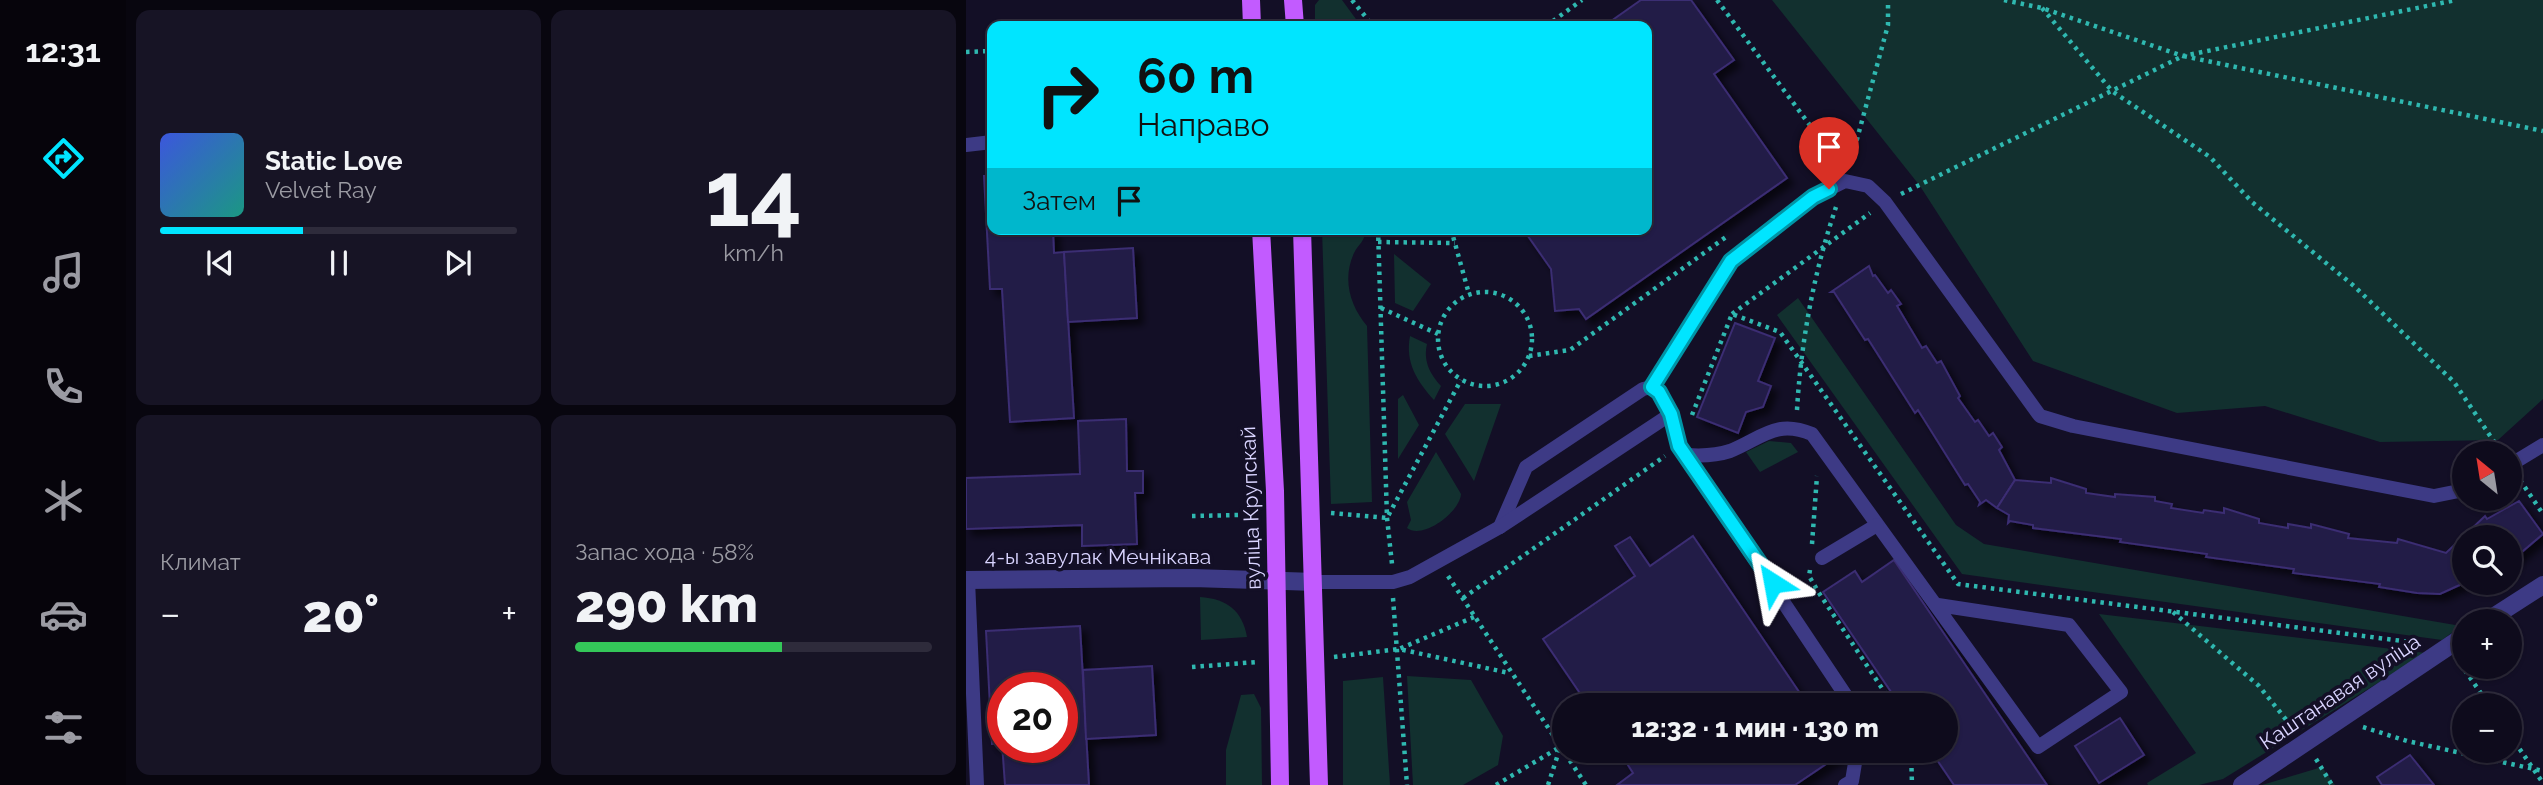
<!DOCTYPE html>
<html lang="ru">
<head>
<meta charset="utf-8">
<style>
  :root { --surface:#0e0b1c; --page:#171425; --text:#f1f3f6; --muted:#9b9ba3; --line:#2e2b3b; --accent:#00e5ff }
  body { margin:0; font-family:Raleway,sans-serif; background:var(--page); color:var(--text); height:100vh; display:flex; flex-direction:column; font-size:26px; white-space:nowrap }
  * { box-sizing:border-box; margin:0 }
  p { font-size:23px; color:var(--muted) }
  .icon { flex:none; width:38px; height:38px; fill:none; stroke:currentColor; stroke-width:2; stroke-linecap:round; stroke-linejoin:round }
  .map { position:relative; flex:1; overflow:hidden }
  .panel { display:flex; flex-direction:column; gap:10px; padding:10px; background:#08060f; width:840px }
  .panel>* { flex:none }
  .banner { position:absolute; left:21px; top:21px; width:665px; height:214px; border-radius:14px; box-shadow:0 2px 5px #0004,0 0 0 2px var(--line); background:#00e5ff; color:#111; overflow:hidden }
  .needle { width:46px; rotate:330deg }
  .tools { position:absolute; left:1486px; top:441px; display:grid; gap:14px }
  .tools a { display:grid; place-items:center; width:70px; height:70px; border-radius:50%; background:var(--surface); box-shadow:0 2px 5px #0004,0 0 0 2px var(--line); font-size:35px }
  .speed { position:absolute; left:21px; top:672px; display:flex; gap:14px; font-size:35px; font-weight:700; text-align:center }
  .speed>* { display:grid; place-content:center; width:91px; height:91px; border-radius:50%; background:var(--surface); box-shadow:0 2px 5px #0004,0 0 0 2px var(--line); line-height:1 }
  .speed .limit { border:10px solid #d22; background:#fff; color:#111 }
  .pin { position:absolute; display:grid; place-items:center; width:60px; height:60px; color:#fff; margin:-72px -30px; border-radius:50% 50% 50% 0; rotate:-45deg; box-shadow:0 0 7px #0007 }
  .pin .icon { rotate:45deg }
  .me { position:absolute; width:77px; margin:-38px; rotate:326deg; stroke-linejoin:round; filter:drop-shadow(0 0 5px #0008) }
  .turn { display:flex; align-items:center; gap:24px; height:147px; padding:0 35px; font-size:32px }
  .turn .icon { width:91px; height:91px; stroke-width:2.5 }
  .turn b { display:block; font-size:49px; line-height:60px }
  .then { display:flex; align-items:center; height:66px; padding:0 35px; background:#0003; gap:14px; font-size:26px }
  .big { font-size:52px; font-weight:800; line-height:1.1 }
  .panel .tile { flex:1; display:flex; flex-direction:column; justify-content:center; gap:10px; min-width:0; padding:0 24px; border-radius:14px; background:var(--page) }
  .panel .dial { align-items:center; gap:0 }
  .dial b { font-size:91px; line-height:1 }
  .song { display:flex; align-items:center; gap:21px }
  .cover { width:84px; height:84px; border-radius:10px; background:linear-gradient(135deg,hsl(230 70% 55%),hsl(170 70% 35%)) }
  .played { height:7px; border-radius:4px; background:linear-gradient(90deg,var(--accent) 40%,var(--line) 40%) }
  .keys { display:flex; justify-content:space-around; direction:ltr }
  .heat { display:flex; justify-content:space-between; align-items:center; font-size:38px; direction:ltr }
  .charge { height:10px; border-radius:5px; background:linear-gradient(90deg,#34c759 58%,var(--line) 0) }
  .panel .tiles { flex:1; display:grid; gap:10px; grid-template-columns:repeat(2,1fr) }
  .trip { position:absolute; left:586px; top:693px; width:406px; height:70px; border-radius:35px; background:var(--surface); box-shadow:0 2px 5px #0004,0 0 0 2px var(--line); font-weight:800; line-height:70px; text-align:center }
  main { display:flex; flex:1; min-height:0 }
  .tabs { display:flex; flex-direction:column; width:126px; justify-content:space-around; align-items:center; background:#06040b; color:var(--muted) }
  .tabs .icon { width:49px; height:49px }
  .tabs .current { color:var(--accent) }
  .tabs b { font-size:32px; color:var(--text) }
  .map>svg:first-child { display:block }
  .green { fill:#12302f }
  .building { fill:#241b47; stroke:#3b2d73; stroke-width:2; fill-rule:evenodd; filter:url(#shadow) }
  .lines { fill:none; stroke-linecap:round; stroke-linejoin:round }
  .path { stroke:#2fb8b0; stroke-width:4.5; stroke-dasharray:3.5 5; stroke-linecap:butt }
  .lane { stroke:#3d3a85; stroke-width:14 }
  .street { stroke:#3d3a85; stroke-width:18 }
  .primary { stroke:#c25bff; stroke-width:18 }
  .route-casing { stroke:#0095a6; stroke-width:18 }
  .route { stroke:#00e5ff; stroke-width:12 }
  .labels { text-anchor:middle; stroke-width:7; stroke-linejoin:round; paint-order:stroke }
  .street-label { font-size:21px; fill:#d9d4ff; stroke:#130f26 }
</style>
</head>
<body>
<main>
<nav class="tabs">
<b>12:31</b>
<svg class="icon current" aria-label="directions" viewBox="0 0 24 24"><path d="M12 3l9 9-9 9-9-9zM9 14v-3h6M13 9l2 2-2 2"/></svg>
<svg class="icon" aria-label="music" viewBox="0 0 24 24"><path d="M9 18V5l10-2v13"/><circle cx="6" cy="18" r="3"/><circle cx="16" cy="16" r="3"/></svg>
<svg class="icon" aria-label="phone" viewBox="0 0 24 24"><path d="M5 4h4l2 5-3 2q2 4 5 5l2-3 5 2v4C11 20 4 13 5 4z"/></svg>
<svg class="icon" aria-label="climate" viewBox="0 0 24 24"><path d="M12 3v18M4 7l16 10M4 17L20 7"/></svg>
<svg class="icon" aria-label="car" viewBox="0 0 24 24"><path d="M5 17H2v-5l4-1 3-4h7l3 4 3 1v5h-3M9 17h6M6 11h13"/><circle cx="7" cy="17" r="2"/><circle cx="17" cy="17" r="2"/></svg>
<svg class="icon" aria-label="filters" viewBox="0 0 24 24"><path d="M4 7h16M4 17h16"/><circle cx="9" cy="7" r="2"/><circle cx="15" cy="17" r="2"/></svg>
</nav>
<section class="panel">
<div class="tiles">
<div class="tile">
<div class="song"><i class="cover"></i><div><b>Static Love</b><p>Velvet Ray</p></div></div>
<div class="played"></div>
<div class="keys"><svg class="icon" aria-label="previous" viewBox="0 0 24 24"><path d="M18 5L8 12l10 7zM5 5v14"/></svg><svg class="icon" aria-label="pause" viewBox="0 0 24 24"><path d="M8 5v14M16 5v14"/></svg><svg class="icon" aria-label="next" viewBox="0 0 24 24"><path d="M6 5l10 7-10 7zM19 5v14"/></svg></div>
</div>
<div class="tile dial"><b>14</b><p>km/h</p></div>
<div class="tile"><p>Климат</p>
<div class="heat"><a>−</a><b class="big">20°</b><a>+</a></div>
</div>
<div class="tile"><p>Запас хода · 58%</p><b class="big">290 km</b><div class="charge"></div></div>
</div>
</section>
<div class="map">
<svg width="1577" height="785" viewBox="0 0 1577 785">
  <defs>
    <filter id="shadow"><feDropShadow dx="6" dy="6" stdDeviation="3.5" flood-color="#0009"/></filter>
  </defs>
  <rect width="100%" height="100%" fill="#130f26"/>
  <g class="green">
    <path d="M353 0H376L395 26H349V5Z"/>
    <path d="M806 0H1577V399L1532 440 1414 442 1299 406 1211 413 1067 361 954 186Z"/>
    <path d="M356 229H399C400 241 393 243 388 253 376 279 384 306 401 326L406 502 365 504Z"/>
    <path d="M428 254 465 284 447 311 429 303Z"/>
    <path d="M832 298 990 525 1018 544 1495 626 1476 640 996 574 811 315Z"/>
    <path d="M444 336 461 344C457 361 464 374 475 386L468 400C451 381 439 363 444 336Z"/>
    <path d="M437 395 453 425 432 459V399Z"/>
    <path d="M499 404H535L508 481 479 434Z"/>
    <path d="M803 441 825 443 832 452 794 472 780 452Z"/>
    <path d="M470 452 495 494C494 512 457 540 441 528L445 520 441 502Z"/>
    <path d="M234 597C261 599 276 610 281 637L235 640Z"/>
    <path d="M1133 614 1460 653 1257 779 1233 785H1182L1181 783 1230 753Z"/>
    <path d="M441 676 505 680 537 736 532 765 497 785H447Z"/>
    <path d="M417 677 424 785H377V681Z"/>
    <path d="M288 694 295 708 296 785H260V750L275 695Z"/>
    <path d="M1356 767 1369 785H1296Z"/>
  </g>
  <g class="building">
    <path d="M675 0H725L768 60 748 74 821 178 620 319 613 309 589 311 585 269 557 229H681V26H638Z"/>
    <path d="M18 176H26V229H87L88 253 98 252 108 418 44 422 36 289H24Z"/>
    <path d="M167 248 171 318 102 322 98 252Z"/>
    <path d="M903 266 907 276 909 275 922 293 925 290 935 304 931 306 956 348 960 346 971 363 975 361 994 396 992 398 1009 422 1012 420 1023 436 1027 433 1036 447 1033 450 1049 480 1031 508 1020 500 1013 505 1014 502 1002 484 999 485 952 410 949 413 902 339 899 340 868 292H865Z"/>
    <path d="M769 323 809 338 792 381 805 386 797 407 780 412 772 433 731 417Z"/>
    <path d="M160 419 161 471H177V493H169L171 544 116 546V525L0 529V478L114 474 112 421Z"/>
    <path d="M1085 478 1120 489V493L1149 497V494L1189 497V501L1206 504 1205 508 1237 513 1238 510 1258 513V508L1293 519V523L1322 528V524L1345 528V524L1383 534 1382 538 1431 543 1432 539 1480 553 1519 516 1521 519 1553 501 1577 534 1544 562V537H1498V583L1474 594 1451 593 1413 587 1414 584 1327 573 1328 569 1240 557 1241 554 1154 542 1155 539 1067 528V525L1044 521 1042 523 1043 515 1031 508 1049 480 1085 483Z"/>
    <path d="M727 536 842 705H622L577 639 669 576 649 546 664 537 684 566Z"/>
    <path d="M928 560 1081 785H988L965 751H980V705H934L857 592 889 571 896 582Z"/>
    <path d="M114 626 123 785H39L36 743 26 744 20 631ZM37 688H96V747H37Z"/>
    <path d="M186 666 190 735 120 739 117 670Z"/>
    <path d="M1154 718 1178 755 1133 783 1109 746Z"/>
    <path d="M653 751H873L875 754 829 785H651L667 773Z"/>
    <path d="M1444 755 1468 785H1416L1411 777Z"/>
  </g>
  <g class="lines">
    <g class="path">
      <path d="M386 0 407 26"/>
      <path d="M751 0 860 147 853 170 849 173"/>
      <path d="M1038 0 1076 8 1217 56 1490 0"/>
      <path d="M1076 8 1146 91 1244 157 1286 202 1388 286 1488 382 1535 452"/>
      <path d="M580 26 616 0"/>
      <path d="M0 52 26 51"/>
      <path d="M884 165 922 25V0"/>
      <path d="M935 194 1217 56 1577 131"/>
      <path d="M412 229 421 518 426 564"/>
      <path d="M485 229 503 294"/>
      <path d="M412 242 489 243"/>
      <circle cx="519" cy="339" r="47"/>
      <path d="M415 308 472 334"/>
      <path d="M766 314 904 213"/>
      <path d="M563 356 604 350 760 237"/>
      <path d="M831 410C835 341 848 272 870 207"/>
      <path d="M726 415 766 314 814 332 992 584 1452 643"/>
      <path d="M1554 480 1577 514"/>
      <path d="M365 513 421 518 495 380"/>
      <path d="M226 516 274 515"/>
      <path d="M846 544 851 476"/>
      <path d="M844 570 843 576 853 593 927 705"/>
      <path d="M482 576 620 785"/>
      <path d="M427 598 441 785"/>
      <path d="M497 598 699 456"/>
      <path d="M1207 612 1293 686 1326 727"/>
      <path d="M508 617 433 649 543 673"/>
      <path d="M368 657 433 649"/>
      <path d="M1494 663 1523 705"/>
      <path d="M226 667 291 662"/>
      <path d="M1397 727 1441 741 1577 771"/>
      <path d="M1544 735 1577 783"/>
      <path d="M945 751 946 785"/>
      <path d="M1350 759 1366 785"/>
      <path d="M530 785 594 747"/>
      <path d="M582 785 594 748"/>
    </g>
    <g class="lane">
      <path d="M0 145 26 142"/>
      <path d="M686 387C704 400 708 425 713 446L886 705"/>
      <path d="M721 455C736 456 749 456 764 451 796 438 810 419 846 434L1072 747 1155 692 1103 625 972 605"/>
      <path d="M1544 465 1577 445"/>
      <path d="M534 527 560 467 677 389 686 387 765 261 847 197 879 181 902 186 919 202 1074 416 1107 426 1468 496 1498 490"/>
      <path d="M856 558 911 525"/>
      <path d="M2 580 11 785"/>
      <path d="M349 582H427L444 577 534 527 705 414"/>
      <path d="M879 785 886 781 891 751"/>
    </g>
    <g class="street">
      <path d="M0 580 227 578 349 582"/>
      <path d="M1521 621 1577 585"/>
      <path d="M1276 785 1498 636"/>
    </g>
    <g class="primary">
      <path d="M285 0 286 26"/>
      <path d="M327 0 329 26"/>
      <path d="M295 229 309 491 314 785"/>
      <path d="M336 229 353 785"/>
    </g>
  </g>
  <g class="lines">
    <g class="route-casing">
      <path id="route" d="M807 583 713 446 705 414 693 392 686 387 765 261 847 197 863 189"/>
    </g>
    <use href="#route" class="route"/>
  </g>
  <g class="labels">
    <g class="street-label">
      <text transform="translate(285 508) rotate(-92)" y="7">вуліца Крупскай</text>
      <text x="132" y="564">4-ы завулак Мечнікава</text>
      <text transform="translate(1374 692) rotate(-34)" y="7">Каштанавая вуліца</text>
    </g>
  </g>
</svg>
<div class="tools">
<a><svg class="needle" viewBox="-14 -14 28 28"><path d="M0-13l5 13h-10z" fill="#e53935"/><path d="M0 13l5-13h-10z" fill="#9b9ba3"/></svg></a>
<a><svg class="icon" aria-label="search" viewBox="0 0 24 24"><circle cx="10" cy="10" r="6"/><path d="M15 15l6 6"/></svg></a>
<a>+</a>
<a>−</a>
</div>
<div class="speed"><div class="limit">20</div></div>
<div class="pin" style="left:863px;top:189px;background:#d93025"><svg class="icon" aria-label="arrive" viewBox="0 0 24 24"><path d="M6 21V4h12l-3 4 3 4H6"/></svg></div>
<svg class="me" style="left:807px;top:583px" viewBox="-20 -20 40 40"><path d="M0-17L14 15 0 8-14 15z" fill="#00e5ff" stroke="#fff" stroke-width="4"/></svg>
<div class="trip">12:32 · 1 мин · 130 m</div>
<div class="banner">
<div class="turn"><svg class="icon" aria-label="right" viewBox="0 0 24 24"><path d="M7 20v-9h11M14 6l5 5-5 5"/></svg><div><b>60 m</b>Направо</div></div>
<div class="then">Затем<svg class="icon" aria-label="arrive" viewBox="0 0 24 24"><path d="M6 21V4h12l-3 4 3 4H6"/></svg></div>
</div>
</div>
</main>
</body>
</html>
